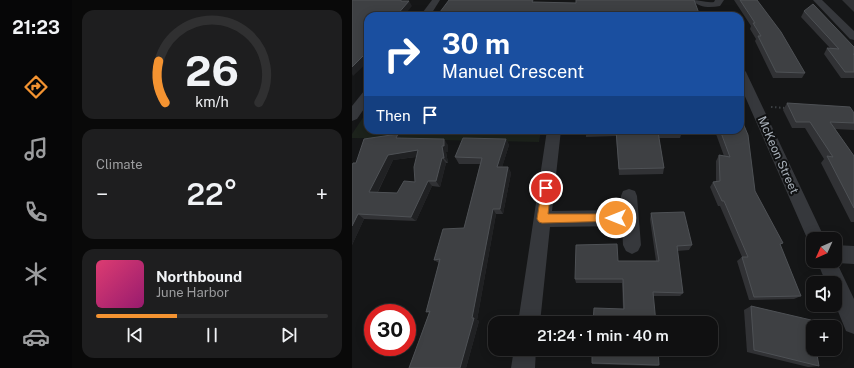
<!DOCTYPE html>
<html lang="en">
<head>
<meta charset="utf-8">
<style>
  :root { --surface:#101011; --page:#1e1e1f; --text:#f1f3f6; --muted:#9c9d9f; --line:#303031; --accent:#f49331 }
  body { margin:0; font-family:"Public Sans",sans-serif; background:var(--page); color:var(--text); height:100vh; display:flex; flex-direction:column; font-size:15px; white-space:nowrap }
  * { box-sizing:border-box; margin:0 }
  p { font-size:13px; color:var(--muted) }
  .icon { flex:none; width:22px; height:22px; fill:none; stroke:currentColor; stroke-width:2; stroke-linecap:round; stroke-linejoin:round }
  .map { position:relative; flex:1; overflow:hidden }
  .details { display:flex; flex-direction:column; gap:10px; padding:10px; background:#090909; width:280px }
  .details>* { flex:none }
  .top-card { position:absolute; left:12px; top:12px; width:380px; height:122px; border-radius:12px; box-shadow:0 2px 10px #0003,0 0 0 1px var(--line); background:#1a4fa0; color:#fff; overflow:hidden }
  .needle { width:26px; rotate:225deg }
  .fabs { position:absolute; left:454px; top:232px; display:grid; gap:8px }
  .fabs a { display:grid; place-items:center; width:36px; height:36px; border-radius:8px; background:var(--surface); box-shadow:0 2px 10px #0003,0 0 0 1px var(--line); font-size:20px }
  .speed { position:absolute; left:12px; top:304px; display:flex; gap:8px; font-size:20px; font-weight:700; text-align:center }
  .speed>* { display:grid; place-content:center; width:52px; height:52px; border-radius:50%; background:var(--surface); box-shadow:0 2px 10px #0003,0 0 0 1px var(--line); line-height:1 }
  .speed .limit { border:6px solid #d22; background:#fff; color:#111 }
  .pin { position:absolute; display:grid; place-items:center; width:34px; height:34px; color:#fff; margin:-17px; border:2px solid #fff; border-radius:50%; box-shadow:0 1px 4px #0007 }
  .me { position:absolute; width:44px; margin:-22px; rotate:270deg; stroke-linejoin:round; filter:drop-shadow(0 0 3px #0008) }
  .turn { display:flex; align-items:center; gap:14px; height:84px; padding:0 12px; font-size:18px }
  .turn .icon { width:52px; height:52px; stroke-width:2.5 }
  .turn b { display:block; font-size:28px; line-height:34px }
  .then { display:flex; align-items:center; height:38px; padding:0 12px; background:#0003; gap:8px; font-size:15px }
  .big { font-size:30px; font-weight:600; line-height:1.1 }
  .details .tile { flex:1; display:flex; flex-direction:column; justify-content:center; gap:6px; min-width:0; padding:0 14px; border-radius:12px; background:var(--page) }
  .details .dial { align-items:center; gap:0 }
  .dial svg { height:104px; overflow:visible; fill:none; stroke:var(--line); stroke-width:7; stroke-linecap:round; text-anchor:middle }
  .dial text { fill:var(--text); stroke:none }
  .song { display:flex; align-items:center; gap:12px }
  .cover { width:48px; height:48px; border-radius:6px; background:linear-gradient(135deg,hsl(340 70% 55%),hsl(320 70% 35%)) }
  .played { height:4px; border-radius:2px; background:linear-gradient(90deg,var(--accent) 35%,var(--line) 35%) }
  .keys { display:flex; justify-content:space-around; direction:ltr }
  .heat { display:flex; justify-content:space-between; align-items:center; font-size:22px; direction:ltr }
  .trip { position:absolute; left:136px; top:316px; width:230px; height:40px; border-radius:12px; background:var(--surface); box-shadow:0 2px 10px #0003,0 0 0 1px var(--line); font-weight:600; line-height:40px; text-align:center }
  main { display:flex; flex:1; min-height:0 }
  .menu { display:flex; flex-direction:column; width:72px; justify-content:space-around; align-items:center; background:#060607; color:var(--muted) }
  .menu .icon { width:28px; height:28px }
  .menu .on { color:var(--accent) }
  .menu b { font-size:18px; color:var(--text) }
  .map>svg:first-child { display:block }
  .green { fill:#1c221b }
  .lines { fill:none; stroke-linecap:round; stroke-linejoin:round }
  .path { stroke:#3c4043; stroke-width:2; stroke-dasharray:1.5 2.5; stroke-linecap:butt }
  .minor { fill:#36383c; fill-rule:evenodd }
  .wall { fill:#313235; fill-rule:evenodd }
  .shaded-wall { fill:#202123 }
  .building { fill:#3e4043; stroke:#4e5155; fill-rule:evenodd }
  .route { fill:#f49331; stroke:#9f6020 }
  .labels { text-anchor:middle; stroke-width:4; stroke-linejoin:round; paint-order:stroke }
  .street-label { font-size:12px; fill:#a7afb8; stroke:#101112 }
</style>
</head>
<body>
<main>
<nav class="menu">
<b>21:23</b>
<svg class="icon on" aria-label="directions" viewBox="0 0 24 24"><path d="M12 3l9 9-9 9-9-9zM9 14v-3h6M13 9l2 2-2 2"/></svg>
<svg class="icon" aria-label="music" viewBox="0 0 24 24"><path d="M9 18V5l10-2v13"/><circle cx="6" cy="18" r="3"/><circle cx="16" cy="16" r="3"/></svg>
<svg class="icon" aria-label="phone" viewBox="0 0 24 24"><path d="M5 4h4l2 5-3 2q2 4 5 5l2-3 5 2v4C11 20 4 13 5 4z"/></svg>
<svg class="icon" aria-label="climate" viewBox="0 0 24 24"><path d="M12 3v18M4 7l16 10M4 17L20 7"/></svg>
<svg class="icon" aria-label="car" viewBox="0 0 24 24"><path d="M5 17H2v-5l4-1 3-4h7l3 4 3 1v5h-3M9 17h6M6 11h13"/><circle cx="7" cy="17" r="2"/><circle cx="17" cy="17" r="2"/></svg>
</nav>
<section class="details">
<div class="tile dial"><svg viewBox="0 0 100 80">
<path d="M14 69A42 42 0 1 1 86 69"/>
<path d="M14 69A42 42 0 0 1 9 37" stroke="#f49331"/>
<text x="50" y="56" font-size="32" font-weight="700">26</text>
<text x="50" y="72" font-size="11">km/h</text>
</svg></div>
<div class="tile"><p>Climate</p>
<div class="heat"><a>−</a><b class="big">22°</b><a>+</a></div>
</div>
<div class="tile">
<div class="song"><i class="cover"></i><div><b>Northbound</b><p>June Harbor</p></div></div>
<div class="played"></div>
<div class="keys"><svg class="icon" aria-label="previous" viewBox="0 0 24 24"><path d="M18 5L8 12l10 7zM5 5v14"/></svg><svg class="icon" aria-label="pause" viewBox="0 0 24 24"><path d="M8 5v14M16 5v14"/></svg><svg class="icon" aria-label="next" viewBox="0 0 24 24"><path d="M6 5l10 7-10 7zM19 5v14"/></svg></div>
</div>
</section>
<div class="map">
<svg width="502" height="368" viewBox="0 0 502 368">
  <rect width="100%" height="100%" fill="#151617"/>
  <path class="green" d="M16 110V130H189L187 142 0 138V134Z"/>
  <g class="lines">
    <path class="path" d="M419 107 434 108"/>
    <g class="minor">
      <path d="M80 0H88L78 16H68Z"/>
      <path d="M340 0C347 0 354 3 362 2L363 0H372L368 6C358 8 347 8 340 0Z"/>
      <path d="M461 0H470L502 31V40L498 39Z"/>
      <path d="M388 68 392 70 394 72 473 239H461V246L458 245 388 85Z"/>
      <path d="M16 90V103L5 119 0 121V106L12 91Z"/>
      <path d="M195 130H209L200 211 269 210V196L271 191 277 189 283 191 285 196 289 245 286 251 280 254 274 251 271 245 270 226 198 227 188 323H166Z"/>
      <path d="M483 245 502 246V264L485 263 502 299V334L494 331 483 304V283H474L465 261H483Z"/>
      <path d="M162 349H184L183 368H159Z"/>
    </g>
  </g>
  <g class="wall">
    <path d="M382 0H405L453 73 450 78H421L403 41 404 39 398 29 399 26Z"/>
    <path d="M490 0H502V12Z"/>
    <path d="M452 11 502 47V78H489L472 54 475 48H478L449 17Z"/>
    <path d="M435 103 502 113V130L483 129 502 156V222H499L469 163 472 159 453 128H440L431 110Z"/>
    <path d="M234 130H388L403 191 431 243 428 245 449 296 442 299 397 300 385 261 390 257 368 206H366L358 187 361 182 364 181V161L367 155 372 156 364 134 329 135 328 138H307L312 168 311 174 267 175 264 136 234 137Z"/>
    <path d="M49 138 96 145V152H94L96 163H94L88 187 80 186 64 221 12 219 0 245V165ZM64 157 63 182 45 193 26 192 41 160Z"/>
    <path d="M154 139 157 145 150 167H156L159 173 151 214H144L125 320 127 321 114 368H57L77 313 74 312 87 263 82 260 112 228 128 164H107L103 157Z"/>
    <path d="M299 213 340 245 337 250 325 251 331 293 328 296H302L271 309 270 283H224L223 279 266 261H304L298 219Z"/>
    <path d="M399 306 467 366 456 367 395 352 392 310Z"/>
    <path d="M240 363 307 365 305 366 240 364Z"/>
  </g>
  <g class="shaded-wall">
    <path d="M57 1 60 6 52 16H44Z"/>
    <path d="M16 51V62L1 76 0 74V67Z"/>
    <path d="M46 134 50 139 44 138Z"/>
    <path d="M92 139 96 145V152H94L96 163 92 158 90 146Z"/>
    <path d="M154 139 157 145 148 174 145 167Z"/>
    <path d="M66 150 70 156 41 160 23 197 17 192 36 155Z"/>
    <path d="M90 158 94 163 88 187 84 181Z"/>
    <path d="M156 167 159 173 151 214 148 209Z"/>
    <path d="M76 181 80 186 64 221 59 217Z"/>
    <path d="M141 209 144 214 125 320 127 321 114 368H108L120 318Z"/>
    <path d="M6 214 12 219 0 245V226Z"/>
  </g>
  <g class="building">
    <path d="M0 0H49V1H57L44 16H16V51L0 67Z"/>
    <path d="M97 0H181L180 2 224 3V0H342L348 16H85Z"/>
    <path d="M388 0H405L429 32 453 73 424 72 406 36H409L401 23H403Z"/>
    <path d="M461 4 502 47V54H501L502 55V72H493L475 48 487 49 452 11Z"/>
    <path d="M435 103 498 107 502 113V123L478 122 502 156V208L475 156 481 157 458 122H444Z"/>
    <path d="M388 116 396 135 403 191 431 243 428 244 449 296 402 297 390 257H396L372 201H370L361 182 368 181 367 155 378 157 368 130H388Z"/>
    <path d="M234 130H251L234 131Z"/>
    <path d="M264 130H330V131L306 132 312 168 267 169Z"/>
    <path d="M46 134 44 138 92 139V146H90L92 158H90L84 181H76L59 217 6 214 0 226V165L1 163H4L12 139ZM66 150 62 167 63 182 52 181 45 193 17 192 36 155Z"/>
    <path d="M111 138 154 139 145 167H156L148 209H141L120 318H122L108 368H57L78 311 74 312 88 259 82 260 91 229 112 228 130 158 103 157Z"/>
    <path d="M332 212 340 245 325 246 331 293 301 292 304 323H241L242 308 272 309 271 279H223L224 245 265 244 266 261H307L299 213Z"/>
    <path d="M399 306 459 320 461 332V349H464L467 366 402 350Z"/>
    <path d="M240 349H306L307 365 240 363Z"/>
  </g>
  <path class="route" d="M194 184 197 186 199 188 196 214H264L267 215 269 218 267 221 190 223 187 222 185 219 190 188 191 186Z"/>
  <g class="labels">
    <g class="street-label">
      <text transform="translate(426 155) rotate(66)" y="4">McKeon Street</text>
    </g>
  </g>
</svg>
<div class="fabs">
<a><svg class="needle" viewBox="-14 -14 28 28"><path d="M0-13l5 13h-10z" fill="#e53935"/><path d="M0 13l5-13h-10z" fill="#9c9d9f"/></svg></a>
<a><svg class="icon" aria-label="sound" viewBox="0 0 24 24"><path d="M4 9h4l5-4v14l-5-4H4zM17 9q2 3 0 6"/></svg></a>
<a>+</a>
</div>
<div class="speed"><div class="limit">30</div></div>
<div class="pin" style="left:194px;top:188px;background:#d93025"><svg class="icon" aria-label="arrive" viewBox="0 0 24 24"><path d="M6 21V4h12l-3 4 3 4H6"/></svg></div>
<svg class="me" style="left:264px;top:218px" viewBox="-20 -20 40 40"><circle r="17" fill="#f49331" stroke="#fff" stroke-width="3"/><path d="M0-11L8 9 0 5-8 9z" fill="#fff"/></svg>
<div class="trip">21:24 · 1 min · 40 m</div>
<div class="top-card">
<div class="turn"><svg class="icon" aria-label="right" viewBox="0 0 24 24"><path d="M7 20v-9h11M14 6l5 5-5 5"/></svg><div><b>30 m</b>Manuel Crescent</div></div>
<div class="then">Then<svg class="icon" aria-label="arrive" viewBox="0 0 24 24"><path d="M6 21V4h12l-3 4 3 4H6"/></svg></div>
</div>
</div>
</main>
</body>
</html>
